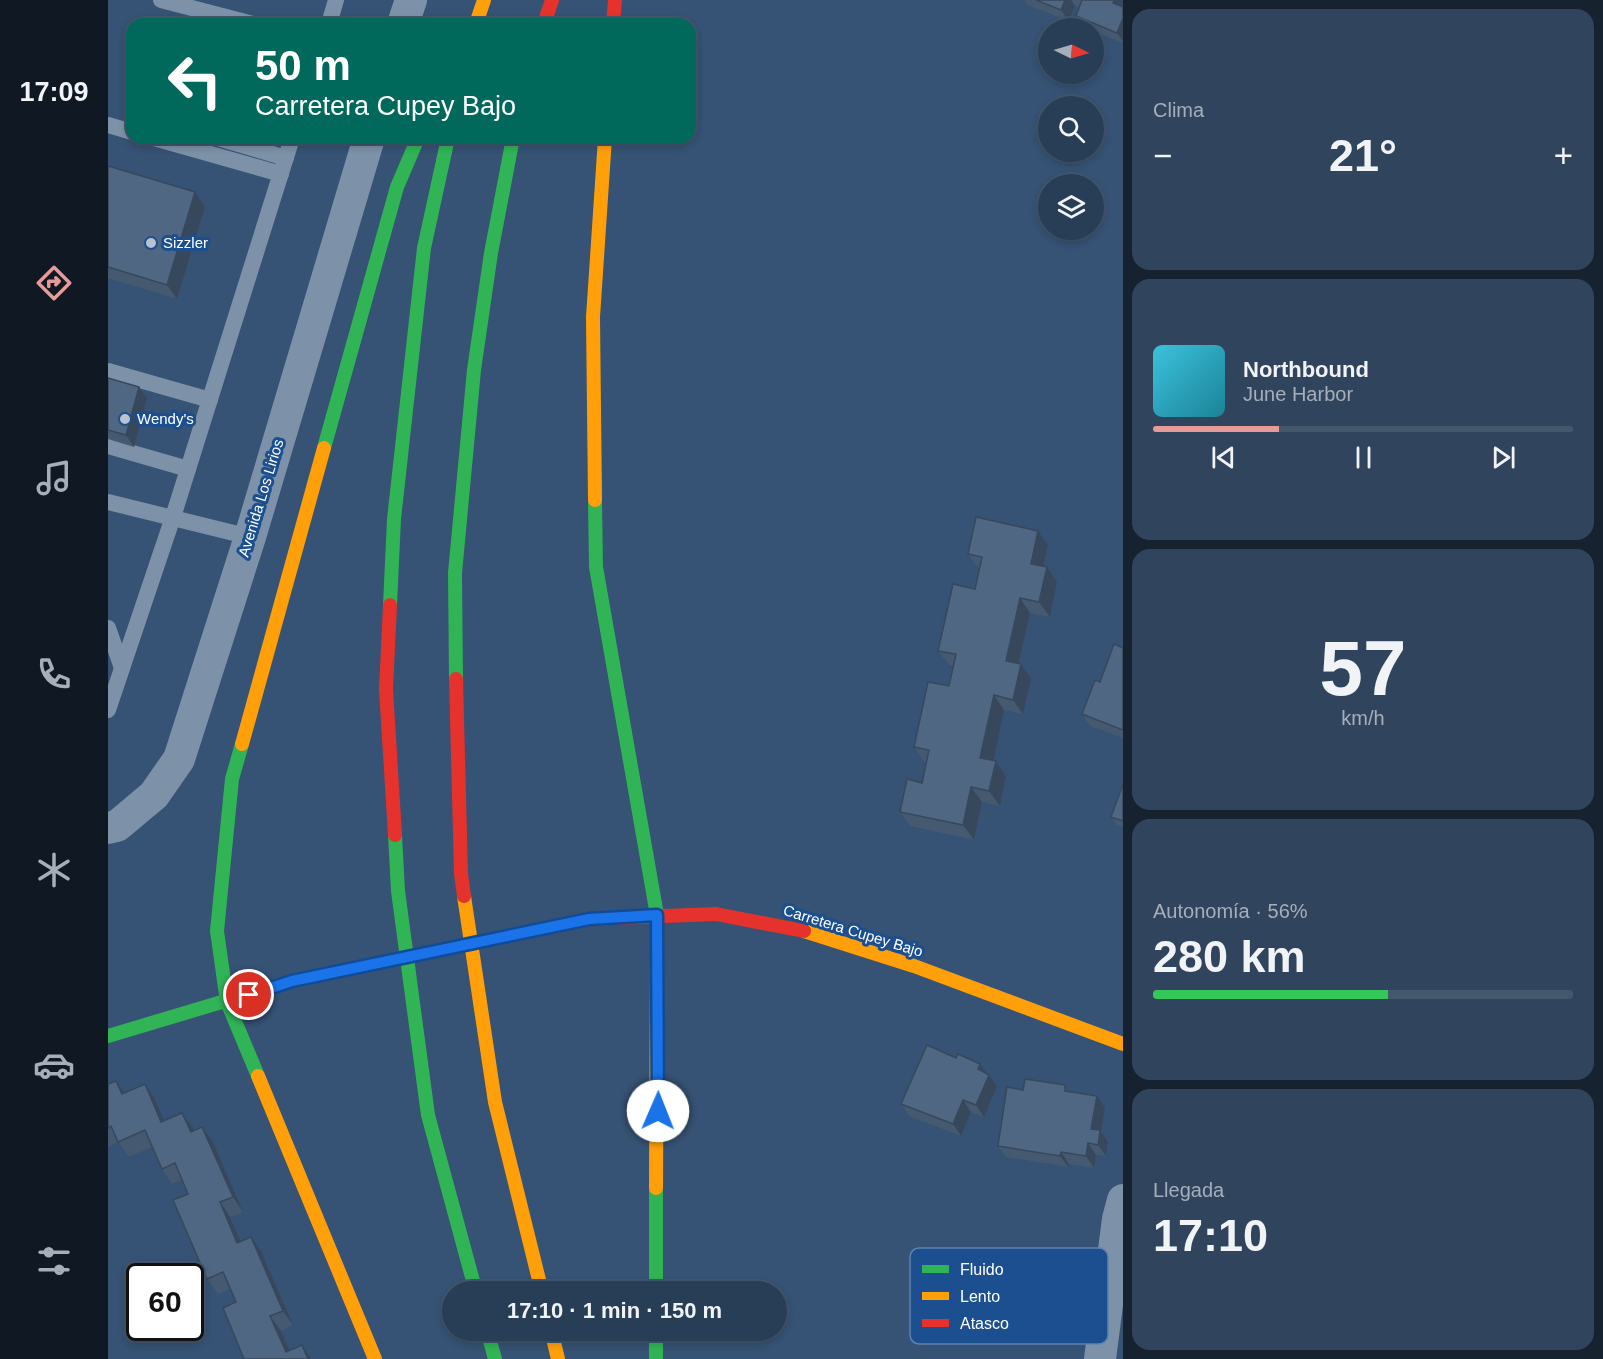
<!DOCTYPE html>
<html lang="es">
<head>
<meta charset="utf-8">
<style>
  :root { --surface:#283e57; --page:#30455d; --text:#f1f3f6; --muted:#a5aeba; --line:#44576d; --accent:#e69b98 }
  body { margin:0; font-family:Arial,sans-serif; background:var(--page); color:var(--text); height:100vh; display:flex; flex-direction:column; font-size:22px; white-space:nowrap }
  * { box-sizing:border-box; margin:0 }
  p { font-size:20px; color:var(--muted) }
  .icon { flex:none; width:33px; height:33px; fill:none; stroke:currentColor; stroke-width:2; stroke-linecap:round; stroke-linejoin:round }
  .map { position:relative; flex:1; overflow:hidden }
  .details { display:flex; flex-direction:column; gap:9px; padding:9px; background:#162230; width:480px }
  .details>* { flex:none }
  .guide { position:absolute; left:18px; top:18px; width:570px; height:126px; border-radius:18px; box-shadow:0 3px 9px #0003,0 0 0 2px var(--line); background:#00695c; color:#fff; overflow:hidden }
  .needle { width:39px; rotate:95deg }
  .fabs { position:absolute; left:930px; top:18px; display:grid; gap:12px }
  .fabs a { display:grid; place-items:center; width:66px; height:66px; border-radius:50%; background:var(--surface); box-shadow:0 3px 9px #0003,0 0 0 2px var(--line); font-size:30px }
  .speed { position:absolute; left:18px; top:1263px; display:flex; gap:12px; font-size:30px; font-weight:700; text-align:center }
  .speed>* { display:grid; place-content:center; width:78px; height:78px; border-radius:50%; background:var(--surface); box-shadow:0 3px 9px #0003,0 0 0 2px var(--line); line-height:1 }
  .speed .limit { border:3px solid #111; border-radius:9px; background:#fff; color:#111 }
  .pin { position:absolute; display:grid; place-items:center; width:51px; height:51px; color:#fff; margin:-26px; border:3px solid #fff; border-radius:50%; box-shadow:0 2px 6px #0007 }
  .me { position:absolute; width:66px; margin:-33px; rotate:1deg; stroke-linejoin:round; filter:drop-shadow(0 0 4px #0008) }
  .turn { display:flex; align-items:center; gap:21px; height:126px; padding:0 30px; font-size:27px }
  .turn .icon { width:78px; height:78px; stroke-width:2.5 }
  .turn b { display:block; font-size:42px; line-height:51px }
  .big { font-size:45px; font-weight:700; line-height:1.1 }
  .details .widget { flex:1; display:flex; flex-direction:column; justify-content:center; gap:9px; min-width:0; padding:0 21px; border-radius:18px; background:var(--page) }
  .details .dial { align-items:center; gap:0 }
  .dial b { font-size:78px; line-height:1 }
  .song { display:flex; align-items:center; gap:18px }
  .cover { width:72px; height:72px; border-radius:9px; background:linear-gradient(135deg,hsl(190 70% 55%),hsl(190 70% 35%)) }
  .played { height:6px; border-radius:3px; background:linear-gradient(90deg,var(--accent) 30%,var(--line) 30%) }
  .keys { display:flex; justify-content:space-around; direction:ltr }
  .heat { display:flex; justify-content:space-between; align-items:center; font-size:33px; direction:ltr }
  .charge { height:9px; border-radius:4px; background:linear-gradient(90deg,#34c759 56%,var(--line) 0) }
  .trip { position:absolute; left:334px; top:1281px; width:345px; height:60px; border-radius:30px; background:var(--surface); box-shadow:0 3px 9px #0003,0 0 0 2px var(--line); font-weight:700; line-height:60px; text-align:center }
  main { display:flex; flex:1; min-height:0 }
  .menu { display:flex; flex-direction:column; width:108px; justify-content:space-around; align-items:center; background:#101923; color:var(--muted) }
  .menu .icon { width:42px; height:42px }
  .menu .active { color:var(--accent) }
  .menu b { font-size:27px; color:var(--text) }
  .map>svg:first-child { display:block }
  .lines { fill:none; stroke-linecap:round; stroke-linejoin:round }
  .lane { stroke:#7d92a8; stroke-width:16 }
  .street { stroke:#7d92a8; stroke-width:32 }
  .fast { stroke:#30b455; stroke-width:14 }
  .slow { stroke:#ff9f0a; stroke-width:14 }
  .jam { stroke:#e5322d; stroke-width:14 }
  .fast-bridge { stroke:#30b455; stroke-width:14 }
  .wall { fill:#455971 }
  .shaded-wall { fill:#38485c }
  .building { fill:#506783; stroke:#38485c; stroke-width:1.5 }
  .route-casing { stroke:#114b97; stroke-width:15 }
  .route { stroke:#1a73e8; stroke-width:10 }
  .poi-dot { fill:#b9c2ce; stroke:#1b4f8f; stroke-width:2 }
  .labels { text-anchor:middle; stroke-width:6; stroke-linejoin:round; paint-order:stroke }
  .poi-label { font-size:15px; fill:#fff; stroke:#1b4f8f; text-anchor:start }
  .street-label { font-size:15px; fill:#fff; stroke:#1b4f8f }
  .key { fill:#1b4f8f; stroke:#5f84b1; stroke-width:1.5 }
  .key-label { font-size:16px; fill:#fff }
</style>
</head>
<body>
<main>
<nav class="menu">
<b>17:09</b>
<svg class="icon active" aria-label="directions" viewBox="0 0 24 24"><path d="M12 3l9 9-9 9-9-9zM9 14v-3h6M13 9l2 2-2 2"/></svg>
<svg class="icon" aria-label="music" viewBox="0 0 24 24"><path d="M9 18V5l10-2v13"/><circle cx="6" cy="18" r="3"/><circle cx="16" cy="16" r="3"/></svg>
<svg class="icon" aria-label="phone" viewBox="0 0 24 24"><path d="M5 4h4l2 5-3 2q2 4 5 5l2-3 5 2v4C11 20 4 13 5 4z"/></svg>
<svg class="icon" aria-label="climate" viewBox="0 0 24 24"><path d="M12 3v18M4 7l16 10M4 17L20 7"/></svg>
<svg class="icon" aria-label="car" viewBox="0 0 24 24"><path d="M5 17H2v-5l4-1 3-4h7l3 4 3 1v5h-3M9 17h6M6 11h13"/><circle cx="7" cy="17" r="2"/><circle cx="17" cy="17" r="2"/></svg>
<svg class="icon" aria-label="filters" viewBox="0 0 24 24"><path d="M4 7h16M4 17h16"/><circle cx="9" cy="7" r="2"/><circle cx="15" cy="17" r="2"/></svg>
</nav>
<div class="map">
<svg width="1015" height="1359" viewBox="0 0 1015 1359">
  <rect width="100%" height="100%" fill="#365274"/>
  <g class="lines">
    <g class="lane">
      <path d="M53 0 145 24"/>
      <path d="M221 24 228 0"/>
      <path d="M0 125 24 132"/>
      <path d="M46 138 173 174"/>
      <path d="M110 138 178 158"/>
      <path d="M0 371 102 400"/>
      <path d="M0 446 80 469"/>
      <path d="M0 502 142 537"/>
      <path d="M0 628 14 668"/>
      <path d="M0 710 65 517 184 138"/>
    </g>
    <g class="street">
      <path d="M295 24 303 0"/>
      <path d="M0 828 9 826 46 795 71 759 142 537 261 138"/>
      <path d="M992 1359 1010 1219 1015 1200"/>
    </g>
    <g class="fast">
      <path d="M216 448 289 187 310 138"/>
      <path d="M487 500 488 567 549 915V961"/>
      <path d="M282 605 286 519 316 248 340 138"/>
      <path d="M348 679 347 573 366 370 383 253 405 138"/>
      <path d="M134 744 124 779 109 931 119 1002 150 1076"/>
      <path d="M287 835 290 891 320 1115 368 1292"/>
      <path d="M0 1036 184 981"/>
      <path d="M548 1292V1188"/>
      <path d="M379 1330 387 1359"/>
      <path d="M548 1330V1359"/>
    </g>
    <g class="slow">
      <path d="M368 24 376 0"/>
      <path d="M487 500 485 317 497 138"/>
      <path d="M134 744 216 448"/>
      <path d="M356 896 387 1102 434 1292"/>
      <path d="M696 931 806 966 1015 1044"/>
      <path d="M150 1076 267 1359"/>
      <path d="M548 1188 549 961"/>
      <path d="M443 1330 450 1359"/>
    </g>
    <g class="jam">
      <path d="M436 24 444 0"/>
      <path d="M505 24 507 0"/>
      <path d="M282 605 278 689 287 835"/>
      <path d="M348 679 353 874 356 896"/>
      <path d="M481 919 608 914 696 931"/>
    </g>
    <path class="fast-bridge" d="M184 981 481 919"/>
  </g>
  <g class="wall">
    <path d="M916 0H1015V43L986 32V28H976L968 16 971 8 967 6 961 21 919 5Z"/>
    <path d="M0 166 97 207 69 299 0 278Z"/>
    <path d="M0 378 31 387 39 398 26 447 0 439Z"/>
    <path d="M940 545 936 567H939L949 582 942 617 922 613 911 663 923 679 915 714 896 710 885 761H888L898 776 892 806 874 802 866 840 802 826 792 812 814 783 818 762H816L806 747 841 686 845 666 841 665 830 651 867 589 871 569 860 554Z"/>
    <path d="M1015 648V738L982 726 974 714 992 682Z"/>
    <path d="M1015 784V827L1009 825 1003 817Z"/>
    <path d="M879 1074 881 1075 889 1086 876 1117 863 1112 853 1136 801 1116 793 1104Z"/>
    <path d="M0 1084 16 1093 37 1084 47 1099 56 1120 85 1128 86 1131 105 1142 135 1212 122 1217 132 1241 153 1251 185 1325 173 1331 181 1350 203 1359H136L128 1302 122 1289 110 1294 99 1279 80 1194 74 1179 64 1184 54 1169 44 1147 21 1157 10 1142 0 1147Z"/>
    <path d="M915 1090 962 1092 997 1108 993 1132 1000 1142 998 1156 988 1155 986 1168 961 1164 960 1167 898 1157 890 1146Z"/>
  </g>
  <g class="shaded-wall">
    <path d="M957 0H963L967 6 961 21 953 10Z"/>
    <path d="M1007 0H1015V11L1005 3Z"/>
    <path d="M1015 18V41L1009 33Z"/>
    <path d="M87 192 97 207 69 299 59 285Z"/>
    <path d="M31 387 39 398 26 447 18 435Z"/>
    <path d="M930 531 940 545 933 579 923 564Z"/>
    <path d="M939 567 949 582 942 617 931 602Z"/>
    <path d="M912 598 922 613 908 675 898 661Z"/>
    <path d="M913 664 923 679 915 714 905 700Z"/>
    <path d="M886 695 896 710 883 773 872 758Z"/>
    <path d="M888 761 898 776 892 806 881 791Z"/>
    <path d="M863 787 874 802 866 840 855 825Z"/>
    <path d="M872 1064 880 1075 870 1069Z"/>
    <path d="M881 1075 889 1086 876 1117 868 1105Z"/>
    <path d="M8 1081 19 1096 14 1094Z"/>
    <path d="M37 1084 47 1099 63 1137 53 1122Z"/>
    <path d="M989 1096 997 1108 993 1132 1000 1142 998 1156 990 1145 983 1129Z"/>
    <path d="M855 1100 863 1112 853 1136 845 1124Z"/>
    <path d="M74 1113 85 1128 93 1147 83 1132Z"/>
    <path d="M94 1127 105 1142 135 1212 125 1197Z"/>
    <path d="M980 1143 988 1155 986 1168 978 1156Z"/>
    <path d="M953 1152 961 1164 960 1167 952 1156Z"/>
    <path d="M112 1202 122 1217 139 1257 129 1243Z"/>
    <path d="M143 1237 153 1251 185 1325 175 1311Z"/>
    <path d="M162 1316 173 1331 185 1359 178 1352Z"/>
    <path d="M194 1345 203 1359H200Z"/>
  </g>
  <g class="building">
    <path d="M928 0H957L953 10Z"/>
    <path d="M974 0H1007L1005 3 1015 7V18L1009 33 968 16Z"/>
    <path d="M0 166 87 192 59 285 0 267Z"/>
    <path d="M0 378 31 387 18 435 0 430Z"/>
    <path d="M868 517 930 531 923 564 939 567 931 602 912 598 898 661 913 664 905 700 886 695 872 758 888 761 881 791 863 787 855 825 792 812 799 779 814 783 821 750 806 747 820 682 841 686 848 654 830 651 845 584 867 589 874 557 860 554Z"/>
    <path d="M1006 644 1015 648V730L974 714 987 680 992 682Z"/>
    <path d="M1015 784V821L1003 817Z"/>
    <path d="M819 1045 848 1058 850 1054 872 1064 870 1069 881 1075 868 1105 855 1100 845 1124 793 1104Z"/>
    <path d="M917 1079 957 1085V1091L989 1096 983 1129 992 1130 990 1145 980 1143 978 1156 953 1152 952 1156 890 1146 899 1087 915 1090Z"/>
    <path d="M8 1081 14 1094 37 1084 53 1122 74 1113 83 1132 94 1127 125 1197 112 1202 129 1243 143 1237 175 1311 162 1316 178 1352 194 1345 200 1359H136L115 1308 128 1302 115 1272 99 1279 65 1200 80 1194 67 1163 54 1169 37 1130 10 1142 3 1126 0 1128V1084Z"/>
  </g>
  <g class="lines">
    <g class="route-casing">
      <path id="route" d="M141 995 184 981 481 919 549 915 550 1111"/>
    </g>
    <use href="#route" class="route"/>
  </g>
  <g class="poi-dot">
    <circle cx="43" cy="243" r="6"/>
    <circle cx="17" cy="419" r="6"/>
  </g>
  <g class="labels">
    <g class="poi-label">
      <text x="55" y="248">Sizzler</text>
      <text x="29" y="424">Wendy's</text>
    </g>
    <g class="street-label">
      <text transform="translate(153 498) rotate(-73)" y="5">Avenida Los Lirios</text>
      <text transform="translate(745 931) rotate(17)" y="5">Carretera Cupey Bajo</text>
    </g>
  </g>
  <rect x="802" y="1248" width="198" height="96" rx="9" class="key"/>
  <rect x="814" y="1265" width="27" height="8" fill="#30b455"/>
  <rect x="814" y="1292" width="27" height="8" fill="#ff9f0a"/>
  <rect x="814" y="1319" width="27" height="8" fill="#e5322d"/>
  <g class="key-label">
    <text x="852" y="1275">Fluido</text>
    <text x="852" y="1302">Lento</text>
    <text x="852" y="1329">Atasco</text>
  </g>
</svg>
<div class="fabs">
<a><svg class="needle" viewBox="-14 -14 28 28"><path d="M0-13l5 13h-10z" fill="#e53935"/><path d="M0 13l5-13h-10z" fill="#a5aeba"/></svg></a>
<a><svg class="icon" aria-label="search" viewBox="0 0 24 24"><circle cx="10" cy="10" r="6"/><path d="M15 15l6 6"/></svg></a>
<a><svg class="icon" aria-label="layers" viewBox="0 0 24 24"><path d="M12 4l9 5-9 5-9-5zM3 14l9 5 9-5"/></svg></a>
</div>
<div class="speed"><div class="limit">60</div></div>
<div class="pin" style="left:141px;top:995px;background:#d93025"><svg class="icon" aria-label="arrive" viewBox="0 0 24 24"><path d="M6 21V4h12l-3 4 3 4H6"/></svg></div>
<svg class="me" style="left:550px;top:1111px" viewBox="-20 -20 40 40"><circle r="19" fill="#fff"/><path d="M0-13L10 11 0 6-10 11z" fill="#1a73e8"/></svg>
<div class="trip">17:10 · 1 min · 150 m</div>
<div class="guide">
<div class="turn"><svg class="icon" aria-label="left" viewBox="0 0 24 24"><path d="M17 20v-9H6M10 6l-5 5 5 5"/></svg><div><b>50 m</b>Carretera Cupey Bajo</div></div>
</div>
</div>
<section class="details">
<div class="widget"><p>Clima</p>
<div class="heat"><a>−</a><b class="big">21°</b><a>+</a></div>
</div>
<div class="widget">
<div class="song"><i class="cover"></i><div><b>Northbound</b><p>June Harbor</p></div></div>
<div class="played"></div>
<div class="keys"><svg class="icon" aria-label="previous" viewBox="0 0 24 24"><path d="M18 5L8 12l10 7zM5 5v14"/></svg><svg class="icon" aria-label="pause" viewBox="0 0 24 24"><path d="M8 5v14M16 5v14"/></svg><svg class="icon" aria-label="next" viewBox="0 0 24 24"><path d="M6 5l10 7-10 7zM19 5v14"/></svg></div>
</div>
<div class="widget dial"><b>57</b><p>km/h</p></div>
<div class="widget"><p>Autonomía · 56%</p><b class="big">280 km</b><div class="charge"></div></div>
<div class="widget"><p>Llegada</p><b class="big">17:10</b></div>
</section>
</main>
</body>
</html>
